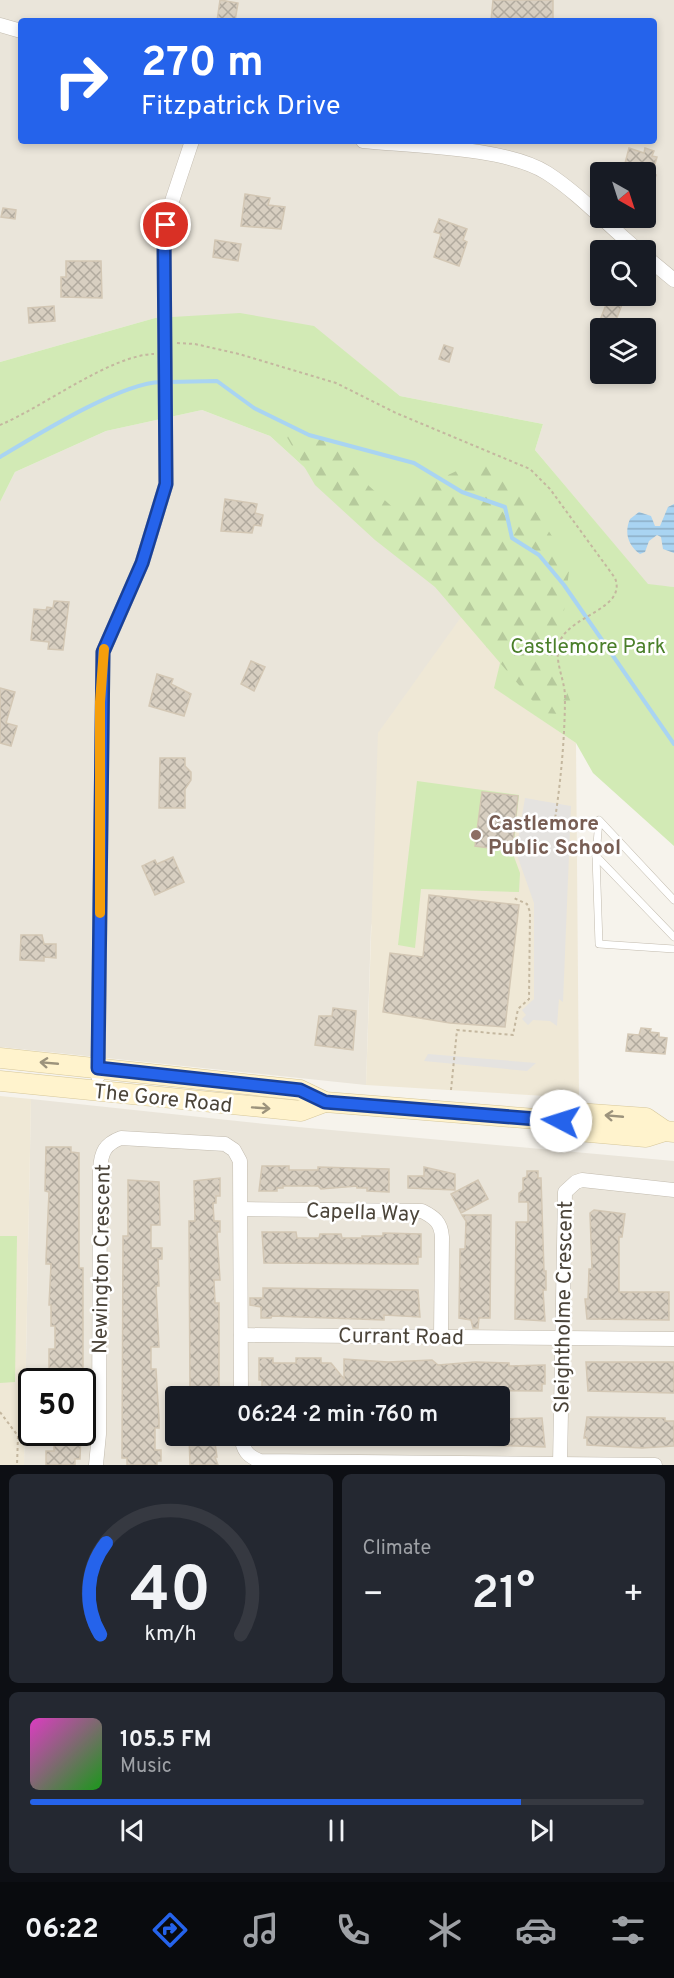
<!DOCTYPE html>
<html lang="en">
<head>
<meta charset="utf-8">
<style>
  :root { --surface:#171b24; --page:#242831; --text:#f1f3f6; --muted:#9ea1a6; --line:#363941; --accent:#2563eb }
  body { margin:0; font-family:Overpass,sans-serif; background:var(--page); color:var(--text); height:100vh; display:flex; flex-direction:column; font-size:22px; white-space:nowrap }
  * { box-sizing:border-box; margin:0 }
  p { font-size:20px; color:var(--muted) }
  .icon { flex:none; width:33px; height:33px; fill:none; stroke:currentColor; stroke-width:2; stroke-linecap:round; stroke-linejoin:round }
  .map { position:relative; height:1465px; overflow:hidden }
  .details { display:flex; flex-direction:column; gap:9px; padding:9px; background:#0d0f14; flex:1 }
  .details>* { flex:none }
  .top-card { position:absolute; left:18px; top:18px; width:639px; height:126px; border-radius:6px; box-shadow:0 3px 9px #0003; background:#2563eb; color:#fff; overflow:hidden }
  .needle { width:39px; rotate:141deg }
  .tools { position:absolute; left:590px; top:162px; display:grid; gap:12px }
  .tools a { display:grid; place-items:center; width:66px; height:66px; border-radius:6px; background:var(--surface); box-shadow:0 3px 9px #0003; font-size:30px }
  .speed { position:absolute; left:18px; top:1368px; display:flex; gap:12px; font-size:30px; font-weight:700; text-align:center }
  .speed>* { display:grid; place-content:center; width:78px; height:78px; border-radius:50%; background:var(--surface); box-shadow:0 3px 9px #0003; line-height:1 }
  .speed .limit { border:3px solid #111; border-radius:9px; background:#fff; color:#111 }
  .pin { position:absolute; display:grid; place-items:center; width:51px; height:51px; color:#fff; margin:-26px; border:3px solid #fff; border-radius:50%; box-shadow:0 2px 6px #0007 }
  .me { position:absolute; width:66px; margin:-33px; rotate:275deg; stroke-linejoin:round; filter:drop-shadow(0 0 4px #0008) }
  .turn { display:flex; align-items:center; gap:21px; height:126px; padding:0 24px; font-size:27px }
  .turn .icon { width:78px; height:78px; stroke-width:2.5 }
  .turn b { display:block; font-size:42px; line-height:51px }
  .big { font-size:45px; font-weight:600; line-height:1.1 }
  .details .widget { flex:1; display:flex; flex-direction:column; justify-content:center; gap:9px; min-width:0; padding:0 21px; border-radius:9px; background:var(--page) }
  .details .dial { align-items:center; gap:0 }
  .dial svg { height:156px; overflow:visible; fill:none; stroke:var(--line); stroke-width:7; stroke-linecap:round; text-anchor:middle }
  .dial text { fill:var(--text); stroke:none }
  .song { display:flex; align-items:center; gap:18px }
  .cover { width:72px; height:72px; border-radius:9px; background:linear-gradient(135deg,hsl(310 70% 55%),hsl(120 70% 35%)) }
  .played { height:6px; border-radius:3px; background:linear-gradient(90deg,var(--accent) 80%,var(--line) 80%) }
  .keys { display:flex; justify-content:space-around; direction:ltr }
  .heat { display:flex; justify-content:space-between; align-items:center; font-size:33px; direction:ltr }
  .details .tiles { flex:1; display:grid; gap:9px; grid-template-columns:1fr 1fr }
  .widget:last-child { grid-column:span 2 }
  .trip { position:absolute; left:165px; top:1386px; width:345px; height:60px; border-radius:6px; background:var(--surface); box-shadow:0 3px 9px #0003; font-weight:600; line-height:60px; text-align:center }
  .dock { display:flex; height:96px; justify-content:space-around; align-items:center; background:#090b0e; color:var(--muted) }
  .dock .icon { width:42px; height:42px }
  .dock .active { color:var(--accent) }
  .dock b { font-size:27px; color:var(--text) }
  .map>svg:first-child { display:block }
  .residential { fill:#eae5da; fill-rule:evenodd }
  .education { fill:#efe8d6 }
  .green { fill:#d2eab5 }
  .forest { fill:url(#forest-firs) }
  .parking { fill:#e5e3e0 }
  .water { fill:url(#water-rules) }
  .lines { fill:none; stroke-linecap:round; stroke-linejoin:round }
  .stream { stroke:#a9d4f2; stroke-width:4 }
  .building { fill:url(#building-cross-hatch); stroke:#d3c7b4; stroke-width:1.5 }
  .service-casing { stroke:#c2bbae; stroke-width:8 }
  .minor-casing { stroke:#c2bbae; stroke-width:15 }
  .secondary-casing { stroke:#d6c79b; stroke-width:21 }
  .path { stroke:#c4b79f; stroke-width:2; stroke-dasharray:3 3; stroke-linecap:butt }
  .service { stroke:#fff; stroke-width:7 }
  .minor { stroke:#fff; stroke-width:14 }
  .secondary { stroke:#fff3cd; stroke-width:20 }
  .oneway { stroke:#9c937c }
  .route-casing { stroke:#184099; stroke-width:15 }
  .route { stroke:#2563eb; stroke-width:10 }
  .slow { stroke:#f59e0b; stroke-width:10 }
  .education-dot { fill:#8d6e63; stroke:#fff; stroke-width:2 }
  .labels { text-anchor:middle; stroke-width:5; stroke-linejoin:round; paint-order:stroke }
  .park-label { font-size:21px; fill:#4a7f2a; stroke:#fff }
  .education-label { font-size:21px; font-weight:bold; fill:#785e54; stroke:#fff; text-anchor:start }
  .street-label { font-size:21px; fill:#4b4439; stroke:#fff }
</style>
</head>
<body>
<div class="map">
<svg width="674" height="1465" viewBox="0 0 674 1465">
  <defs>
    <pattern id="forest-firs" width="22" height="20" patternUnits="userSpaceOnUse" patternTransform="scale(1.5)"><rect width="22" height="20" fill="#d2eab5"/><path d="M5 1l3.5 6h-7zM16 11l3.5 6h-7z" fill="#b6ca9c"/></pattern>
    <pattern id="water-rules" width="6" height="5" patternUnits="userSpaceOnUse" patternTransform="scale(1.5)"><rect width="6" height="5" fill="#a9d4f2"/><path d="M0 2.5h6" fill="none" stroke="#8caec5"/></pattern>
    <pattern id="building-cross-hatch" width="8" height="8" patternUnits="userSpaceOnUse" patternTransform="scale(1.5)"><rect width="8" height="8" fill="#d8cfc1"/><path d="M0 0l8 8M0 8l8-8" fill="none" stroke="#b1aa9e"/></pattern>
  </defs>
  <rect width="100%" height="100%" fill="#f6f3ec"/>
  <g class="residential">
    <path d="M0 0H674V587L648 585 535 450 543 424 400 396 313 326 155 318 0 362ZM21 21H654V141H21ZM600 172H645V218H600ZM600 250H645V296H600ZM600 328H645V374H600Z"/>
    <path d="M202 410 270 436 464 613 371 927 366 1085 0 1047V502L15 472 106 431Z"/>
    <path d="M31 1099 265 1124 674 1161V1465H24ZM32 1382H82V1432H32ZM176 1396H500V1436H176Z"/>
  </g>
  <g class="education">
    <path d="M464 613 502 655 495 688 576 743 579 1098 366 1085 378 733Z"/>
    <path d="M0 1096 31 1099 24 1465H0Z"/>
  </g>
  <g class="green">
    <path d="M240 313 314 326 400 396 543 424 535 450 648 584 674 587V846L593 773 576 743 494 688 502 655 464 613 270 436 202 410 106 431 15 472 0 502V362L155 318Z"/>
    <path d="M417 781 519 795 513 854 520 873 519 892 421 889 415 948 398 945Z"/>
    <path d="M0 1236H17L15 1382 0 1383Z"/>
  </g>
  <path class="forest" d="M278 422 335 444 369 486 398 512 431 483 482 459 534 509 570 563 557 667 576 715 543 713 435 587 375 540 315 485Z"/>
  <g class="parking">
    <path d="M525 798 571 806 563 1002 559 999 557 1026 550 1021 533 1020 528 1025 522 1019 526 1015 522 1010 534 999V903L516 852Z"/>
    <path d="M428 1054 536 1063 527 1071 424 1061Z"/>
  </g>
  <path class="water" d="M674 504V553L663 549 661 537 657 535 649 541 645 552 640 554C628 545 624 533 630 519L639 512 651 516 655 526H660L668 507Z"/>
  <g class="lines">
    <g class="stream">
      <path d="M169 382 217 381 254 408 309 435 414 463 462 492 505 507 512 538 539 555 564 585 674 744"/>
      <path d="M0 457C37 435 120 383 161 382"/>
    </g>
  </g>
  <g class="building">
    <path d="M220 0 238 3 235 21H217Z"/>
    <path d="M493 0H553V21H491Z"/>
    <path d="M629 148 644 153 645 148 654 151 652 156 657 157 652 174 656 175 647 204 645 203V172L623 171Z"/>
    <path d="M245 194 270 198 268 205 285 207 281 229 241 226Z"/>
    <path d="M3 208 16 210 15 219 1 217Z"/>
    <path d="M439 219 467 229 463 240 467 242 459 266 434 257 441 234 434 232Z"/>
    <path d="M215 240 241 244 238 261 213 257Z"/>
    <path d="M66 261H101L102 298 61 297V277H66Z"/>
    <path d="M609 297 623 302 616 320 635 328H597Z"/>
    <path d="M54 306 55 321 29 323 28 308Z"/>
    <path d="M444 345 453 348 449 362 439 359Z"/>
    <path d="M225 499 257 504 255 513 263 515 261 526 254 525 252 533 221 531Z"/>
    <path d="M54 601 69 602 63 650 48 649 49 642 31 640 34 609 46 610 47 607 53 608Z"/>
    <path d="M251 661 265 667 254 691 241 684Z"/>
    <path d="M157 674 173 679 171 684 191 694 184 716 149 706Z"/>
    <path d="M0 688 15 692 6 723 17 726 11 746 0 743Z"/>
    <path d="M160 758H185V766L191 772V780L185 789V808H159Z"/>
    <path d="M482 792 518 796 512 851 475 846Z"/>
    <path d="M173 857 184 882 155 895 142 866 155 860 157 864Z"/>
    <path d="M429 895 519 905 505 1027 450 1023 383 1012 390 953 423 957Z"/>
    <path d="M21 935H42L44 944H56V958L44 957V961L20 960Z"/>
    <path d="M333 1008 356 1011 353 1050 315 1045 319 1016H332Z"/>
    <path d="M641 1028 651 1029 650 1032 659 1033V1037L667 1038 665 1054 626 1051 628 1034 639 1035Z"/>
    <path d="M46 1147H71V1152L79 1153V1268H83V1378H77V1382H49V1349H55V1326H51V1305H49L51 1264H46V1259L49 1192 45 1191Z"/>
    <path d="M262 1166H289V1170H318V1167L389 1169V1192L367 1191V1188H357V1186L321 1189 318 1186H283V1188H277V1191H259Z"/>
    <path d="M424 1167 455 1174V1190L408 1188V1176H424Z"/>
    <path d="M527 1171H538V1178H541L544 1271H546V1290H543L545 1321 515 1319 516 1222H528V1202H519V1193L523 1190V1178L527 1177Z"/>
    <path d="M220 1178V1196H216V1203H213L214 1221H220V1232H217L220 1280H214L215 1303H219V1396H190L189 1221H195L194 1181Z"/>
    <path d="M128 1180 159 1182 160 1225H151V1248H162V1259H158L159 1286H156L159 1347H151V1369H156L159 1419V1428H155V1450H161V1461H157V1465H127V1458H122L123 1236H128Z"/>
    <path d="M478 1180 488 1199 461 1213 451 1194Z"/>
    <path d="M594 1210 625 1214 622 1237H619V1292H669V1320L587 1319 585 1299H588L589 1269H592L590 1213Z"/>
    <path d="M462 1215H491L490 1318H479L478 1328H473L471 1320 459 1318 460 1249H465L466 1221Z"/>
    <path d="M262 1232H296L297 1238H319L320 1234H341L342 1238H362V1236H383V1233L421 1234V1257H418V1264L264 1263Z"/>
    <path d="M263 1288 418 1290 420 1317 384 1315V1320L272 1316 271 1318H261V1307L250 1305V1298H263Z"/>
    <path d="M259 1358H273V1363H296V1358H321V1363H331L344 1379V1359L388 1362 432 1360 438 1365 475 1362 509 1363V1366L545 1365V1384H542V1391L262 1388V1380H259Z"/>
    <path d="M586 1362H674V1393L588 1391Z"/>
    <path d="M587 1417 665 1418V1421H674V1446L642 1448 587 1445V1438H584Z"/>
    <path d="M542 1418 545 1447 450 1444V1436H500V1419Z"/>
    <path d="M54 1432 81 1433 80 1459H75V1465H46V1451H54Z"/>
    <path d="M189 1436H214L217 1457H215L218 1465H190Z"/>
    <path d="M275 1436H363V1445L275 1444Z"/>
    <rect x="381" y="1436" width="11" height="9"/>
    <rect x="415" y="1436" width="28" height="9"/>
  </g>
  <g class="lines">
    <g class="service-casing">
      <g id="service">
        <path d="M596 856 674 937"/>
        <path d="M674 900 599 820 596 856 599 944 674 949"/>
      </g>
    </g>
    <g class="minor-casing">
      <g id="minor">
        <path d="M0 25 21 31"/>
        <path d="M363 141C412 146 506 147 547 173 581 195 607 225 638 250"/>
        <path d="M645 256 674 280"/>
        <path d="M98 1076 103 652 142 563 166 484 164 238 171 204 192 141"/>
        <path d="M241 1209 422 1211C434 1217 441 1222 442 1237L441 1337"/>
        <path d="M241 1335 674 1339"/>
        <path d="M241 1436C243 1450 247 1456 260 1461L655 1465"/>
        <path d="M96 1465 99 1434 100 1170C101 1152 105 1144 121 1138L225 1144 234 1150 240 1161 241 1396"/>
        <path d="M560 1465 565 1192 576 1182 582 1180 674 1190"/>
      </g>
    </g>
    <g class="secondary-casing">
      <g id="secondary">
        <path d="M0 1058 300 1090 325 1102 561 1121 578 1131 646 1137 665 1131 674 1132"/>
        <path d="M0 1081 301 1111 325 1102"/>
        <path d="M561 1121 577 1113 646 1118 665 1131"/>
      </g>
    </g>
    <g class="path">
      <path d="M177 343 195 344 239 354 336 383 396 413 530 469 550 489 615 578C627 609 571 615 560 641 553 659 564 677 565 695 565 735 561 780 555 819"/>
      <path d="M0 425C43 407 111 355 154 354"/>
      <path d="M451 1090 457 1030 513 1035 518 1009 529 999 530 912 527 904 514 898"/>
      <path d="M0 1412 18 1436 17 1465"/>
    </g>
    <use href="#service" class="service"/>
    <use href="#minor" class="minor"/>
    <use href="#secondary" class="secondary"/>
  </g>
  <defs><path id="oneway-shaft" d="M-6 0H5M1.5-3L5.5 0L1.5 3" fill="none" stroke-width="1.6" stroke-linecap="round" stroke-linejoin="round" transform="scale(1.5)"/></defs>
  <g class="oneway">
    <use href="#oneway-shaft" transform="translate(49 1063) rotate(-175)"/>
    <use href="#oneway-shaft" transform="translate(261 1108) rotate(4)"/>
    <use href="#oneway-shaft" transform="translate(614 1116) rotate(-175)"/>
  </g>
  <g class="lines">
    <g class="route-casing">
      <path id="route" d="M166 225 164 237 166 484 142 563 103 652 98 1068 300 1090 325 1102 561 1121"/>
    </g>
    <use href="#route" class="route"/>
    <path class="slow" d="M100 913V702L104 649"/>
  </g>
  <circle class="education-dot" cx="476" cy="835" r="6"/>
  <g class="labels">
    <g class="park-label">
      <text x="588" y="653">Castlemore Park</text>
    </g>
    <g class="education-label">
      <text x="488" y="830">Castlemore<tspan x="488" dy="24">Public School</tspan></text>
    </g>
    <g class="street-label">
      <text transform="translate(163 1098) rotate(6)" y="7">The Gore Road</text>
      <text transform="translate(363 1212) rotate(2)" y="7">Capella Way</text>
      <text transform="translate(101 1259) rotate(-89)" y="7">Newington Crescent</text>
      <text transform="translate(563 1307) rotate(-89)" y="7">Sleightholme Crescent</text>
      <text transform="translate(401 1336) rotate(1)" y="7">Currant Road</text>
    </g>
  </g>
</svg>
<div class="tools">
<a><svg class="needle" viewBox="-14 -14 28 28"><path d="M0-13l5 13h-10z" fill="#e53935"/><path d="M0 13l5-13h-10z" fill="#9ea1a6"/></svg></a>
<a><svg class="icon" aria-label="search" viewBox="0 0 24 24"><circle cx="10" cy="10" r="6"/><path d="M15 15l6 6"/></svg></a>
<a><svg class="icon" aria-label="layers" viewBox="0 0 24 24"><path d="M12 4l9 5-9 5-9-5zM3 14l9 5 9-5"/></svg></a>
</div>
<div class="speed"><div class="limit">50</div></div>
<div class="pin" style="left:166px;top:225px;background:#d93025"><svg class="icon" aria-label="arrive" viewBox="0 0 24 24"><path d="M6 21V4h12l-3 4 3 4H6"/></svg></div>
<svg class="me" style="left:561px;top:1121px" viewBox="-20 -20 40 40"><circle r="19" fill="#fff"/><path d="M0-13L10 11 0 6-10 11z" fill="#2563eb"/></svg>
<div class="trip">06:24 · 2 min · 760 m</div>
<div class="top-card">
<div class="turn"><svg class="icon" aria-label="right" viewBox="0 0 24 24"><path d="M7 20v-9h11M14 6l5 5-5 5"/></svg><div><b>270 m</b>Fitzpatrick Drive</div></div>
</div>
</div>
<section class="details">
<div class="tiles">
<div class="widget dial"><svg viewBox="0 0 100 80">
<path d="M14 69A42 42 0 1 1 86 69"/>
<path d="M14 69A42 42 0 0 1 17 22" stroke="#2563eb"/>
<text x="50" y="56" font-size="32" font-weight="700">40</text>
<text x="50" y="72" font-size="11">km/h</text>
</svg></div>
<div class="widget"><p>Climate</p>
<div class="heat"><a>−</a><b class="big">21°</b><a>+</a></div>
</div>
<div class="widget">
<div class="song"><i class="cover"></i><div><b>105.5 FM</b><p>Music</p></div></div>
<div class="played"></div>
<div class="keys"><svg class="icon" aria-label="previous" viewBox="0 0 24 24"><path d="M18 5L8 12l10 7zM5 5v14"/></svg><svg class="icon" aria-label="pause" viewBox="0 0 24 24"><path d="M8 5v14M16 5v14"/></svg><svg class="icon" aria-label="next" viewBox="0 0 24 24"><path d="M6 5l10 7-10 7zM19 5v14"/></svg></div>
</div>
</div>
</section>
<nav class="dock">
<b>06:22</b>
<svg class="icon active" aria-label="directions" viewBox="0 0 24 24"><path d="M12 3l9 9-9 9-9-9zM9 14v-3h6M13 9l2 2-2 2"/></svg>
<svg class="icon" aria-label="music" viewBox="0 0 24 24"><path d="M9 18V5l10-2v13"/><circle cx="6" cy="18" r="3"/><circle cx="16" cy="16" r="3"/></svg>
<svg class="icon" aria-label="phone" viewBox="0 0 24 24"><path d="M5 4h4l2 5-3 2q2 4 5 5l2-3 5 2v4C11 20 4 13 5 4z"/></svg>
<svg class="icon" aria-label="climate" viewBox="0 0 24 24"><path d="M12 3v18M4 7l16 10M4 17L20 7"/></svg>
<svg class="icon" aria-label="car" viewBox="0 0 24 24"><path d="M5 17H2v-5l4-1 3-4h7l3 4 3 1v5h-3M9 17h6M6 11h13"/><circle cx="7" cy="17" r="2"/><circle cx="17" cy="17" r="2"/></svg>
<svg class="icon" aria-label="filters" viewBox="0 0 24 24"><path d="M4 7h16M4 17h16"/><circle cx="9" cy="7" r="2"/><circle cx="15" cy="17" r="2"/></svg>
</nav>
</body>
</html>
